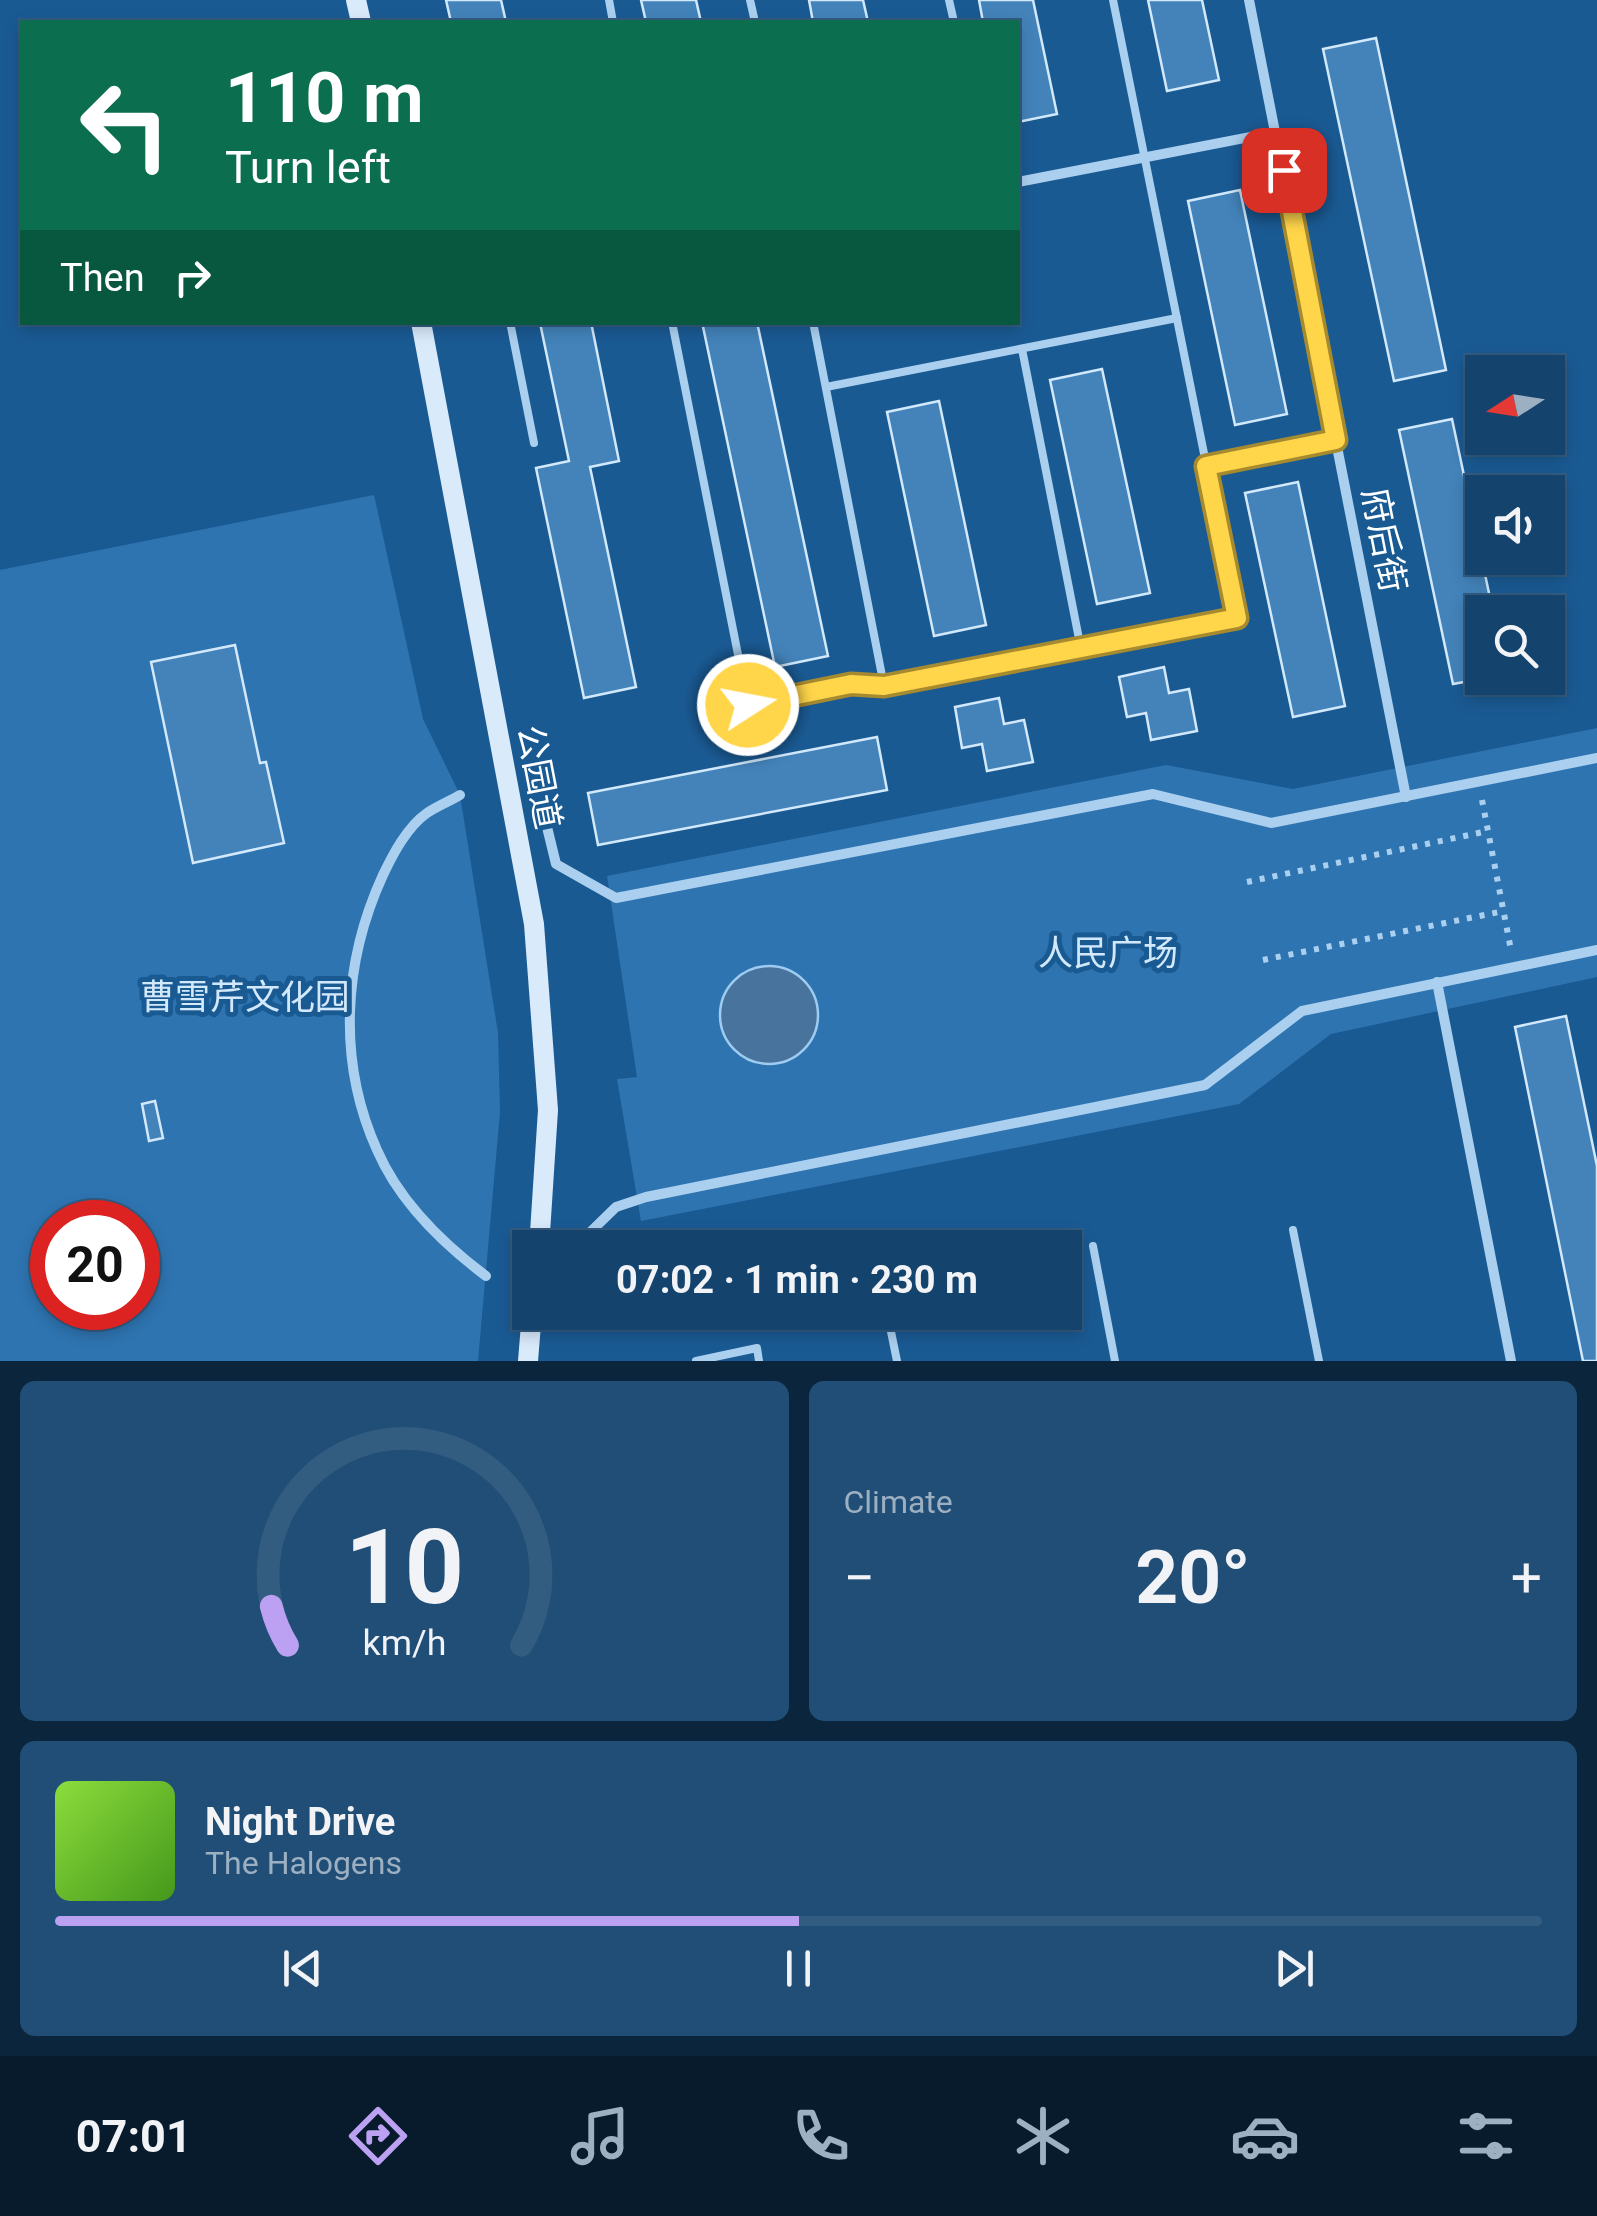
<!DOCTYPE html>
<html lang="en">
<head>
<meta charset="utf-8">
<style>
  :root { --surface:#14446e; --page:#214e76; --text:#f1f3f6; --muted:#9db0c2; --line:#335c81; --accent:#bca0f2 }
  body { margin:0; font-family:Roboto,"Noto Sans SC",sans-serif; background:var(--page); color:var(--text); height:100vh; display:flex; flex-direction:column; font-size:38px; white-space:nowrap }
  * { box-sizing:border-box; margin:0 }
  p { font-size:32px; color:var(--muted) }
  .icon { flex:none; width:55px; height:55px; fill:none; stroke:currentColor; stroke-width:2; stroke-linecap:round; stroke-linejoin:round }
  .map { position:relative; height:1361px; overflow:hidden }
  .drawer { display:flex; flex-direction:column; gap:20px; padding:20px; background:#0b253c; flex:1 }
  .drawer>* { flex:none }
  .top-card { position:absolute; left:20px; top:20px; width:1000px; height:305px; border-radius:0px; box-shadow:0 5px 15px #0003,0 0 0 2px var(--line); background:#0b6e4f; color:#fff; overflow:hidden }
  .needle { width:65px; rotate:258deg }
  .tools { position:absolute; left:1465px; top:355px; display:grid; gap:20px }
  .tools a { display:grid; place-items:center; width:100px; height:100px; border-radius:0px; background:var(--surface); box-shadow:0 5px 15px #0003,0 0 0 2px var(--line); font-size:50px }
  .speed { position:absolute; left:30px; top:1200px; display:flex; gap:20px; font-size:50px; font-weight:700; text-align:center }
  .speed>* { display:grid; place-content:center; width:130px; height:130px; border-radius:50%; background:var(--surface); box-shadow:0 5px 15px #0003,0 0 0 2px var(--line); line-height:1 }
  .speed .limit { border:15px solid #d22; background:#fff; color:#111 }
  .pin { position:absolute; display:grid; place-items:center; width:85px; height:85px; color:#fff; margin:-42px; border-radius:20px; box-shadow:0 5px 15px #0006 }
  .me { position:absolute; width:110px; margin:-55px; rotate:79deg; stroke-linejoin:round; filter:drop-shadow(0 0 8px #0008) }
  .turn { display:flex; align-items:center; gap:35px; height:210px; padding:0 40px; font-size:45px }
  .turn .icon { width:130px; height:130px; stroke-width:2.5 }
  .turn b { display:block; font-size:70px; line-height:85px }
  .then { display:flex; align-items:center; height:95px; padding:0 40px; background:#0003; gap:20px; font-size:38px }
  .big { font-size:75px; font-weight:700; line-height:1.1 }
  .drawer .tile { flex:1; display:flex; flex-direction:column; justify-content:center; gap:15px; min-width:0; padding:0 35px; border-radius:15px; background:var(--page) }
  .drawer .dial { align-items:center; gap:0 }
  .dial svg { height:260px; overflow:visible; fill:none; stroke:var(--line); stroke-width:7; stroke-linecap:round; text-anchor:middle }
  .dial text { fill:var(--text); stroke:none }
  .song { display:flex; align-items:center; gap:30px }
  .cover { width:120px; height:120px; border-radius:15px; background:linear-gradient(135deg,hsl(90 70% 55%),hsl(100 70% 35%)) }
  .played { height:10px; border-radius:5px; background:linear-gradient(90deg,var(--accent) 50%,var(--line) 50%) }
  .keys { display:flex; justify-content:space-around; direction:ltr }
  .heat { display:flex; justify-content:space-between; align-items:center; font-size:55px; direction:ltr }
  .drawer .tiles { flex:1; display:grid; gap:20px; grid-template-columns:1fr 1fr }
  .tile:last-child { grid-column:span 2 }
  .trip { position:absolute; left:512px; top:1230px; width:570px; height:100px; border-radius:0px; background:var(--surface); box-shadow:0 5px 15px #0003,0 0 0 2px var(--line); font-weight:700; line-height:100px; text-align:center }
  .tab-bar { display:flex; height:160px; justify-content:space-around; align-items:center; background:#081b2c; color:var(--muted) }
  .tab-bar .icon { width:70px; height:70px }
  .tab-bar .current { color:var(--accent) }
  .tab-bar b { font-size:45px; color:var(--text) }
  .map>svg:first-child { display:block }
  .green { fill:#2e74b1; fill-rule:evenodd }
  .water { fill:#47739c; stroke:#9eccf1; stroke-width:2.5 }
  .building { fill:#4383ba; stroke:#d2e8fb; stroke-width:2.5 }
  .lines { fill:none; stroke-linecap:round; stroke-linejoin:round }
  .path { stroke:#abd0ef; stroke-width:6; stroke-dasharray:5 8; stroke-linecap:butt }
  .lane { stroke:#abd0ef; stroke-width:8 }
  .street { stroke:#abd0ef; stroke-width:10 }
  .secondary { stroke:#d9eafb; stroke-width:20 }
  .route-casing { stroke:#a68a30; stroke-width:25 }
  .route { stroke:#ffd54a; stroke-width:18 }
  .labels { text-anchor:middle; stroke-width:10; stroke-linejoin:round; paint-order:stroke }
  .street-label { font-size:35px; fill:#fff; stroke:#1a5a93 }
  .park-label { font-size:35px; fill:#d2e8fb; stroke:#1a5a93 }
</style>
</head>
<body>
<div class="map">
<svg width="1597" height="1361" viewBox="0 0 1597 1361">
  <rect width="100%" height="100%" fill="#1a5a93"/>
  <g class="green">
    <path d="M374 495 423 719 460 795 498 1033 500 1112 478 1361H0V570ZM52 1222H138V1308H52Z"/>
    <path d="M1597 728V977L1331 1034 1239 1104 641 1221 617 1079 637 1077 607 876 1166 765 1293 789Z"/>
  </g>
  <circle class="water" cx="769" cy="1015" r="49"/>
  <g class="building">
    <path d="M446 0H501L506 22H451Z"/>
    <path d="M641 0H696L701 22H646Z"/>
    <path d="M809 0H863L868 22H813Z"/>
    <path d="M979 0H1033L1057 114 1018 122V22H983Z"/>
    <path d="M1148 0H1202L1219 80 1167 91Z"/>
    <path d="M1376 38 1446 370 1394 381 1323 49Z"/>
    <path d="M1240 190 1287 414 1235 425 1188 201Z"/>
    <path d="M591 322 619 461 590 467 636 687 584 698 536 468 569 461 540 323Z"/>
    <path d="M702 322H757L828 656 775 667Z"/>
    <path d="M1102 369 1150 593 1097 604 1050 380Z"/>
    <path d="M939 401 986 625 934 636 887 412Z"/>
    <path d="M1452 419 1493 612H1482L1486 678 1453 684 1399 430Z"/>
    <path d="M1298 482 1345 706 1293 717 1245 493Z"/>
    <path d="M235 645 260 763 266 762 284 843 193 863 151 662Z"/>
    <path d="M1164 667 1169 693 1189 689 1197 731 1151 740 1146 713 1127 717 1119 677Z"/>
    <path d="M999 698 1004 724 1024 720 1033 762 987 771 982 744 962 748 955 707Z"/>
    <path d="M877 737 887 790 598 845 588 793Z"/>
    <path d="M1566 1016 1597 1166V1361H1583L1515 1027Z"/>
    <path d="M155 1101 163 1138 149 1141 142 1104Z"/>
  </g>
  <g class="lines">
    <g class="path">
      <path d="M1482 800 1511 950"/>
      <path d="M1247 882 1488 831"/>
      <path d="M1263 960 1504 911"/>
    </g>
    <g class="lane">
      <path d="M609 0 613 22"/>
      <path d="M750 0 755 22"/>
      <path d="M949 0 954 22"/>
      <path d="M510 322 534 443"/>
      <path d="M672 322 748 705 851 684 884 686 1237 618 1113 0"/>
      <path d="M813 322 884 686"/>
      <path d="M1022 349 1081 649"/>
      <path d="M826 387 1177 318"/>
      <path d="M1206 466 1337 440"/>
      <path d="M1293 1230 1319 1361"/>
      <path d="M1093 1246 1115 1361"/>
      <path d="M887 1312 897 1361"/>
      <path d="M696 1361 757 1348 759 1361"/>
    </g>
    <g class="street">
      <path d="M1249 0 1406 797"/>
      <path d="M1018 182 1276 132"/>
      <path d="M537 786 556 864 616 898 1153 794 1271 823 1597 758"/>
      <path d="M460 795C450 801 437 806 427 813 407 827 393 854 383 875 343 962 337 1061 377 1150 399 1201 442 1243 486 1276"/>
      <path d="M1437 982 1511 1361"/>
      <path d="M574 1248 616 1207 646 1197 1205 1085 1302 1011 1597 950"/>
    </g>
    <g class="secondary">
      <path d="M356 0 361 22"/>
      <path d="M421 322 534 924 548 1110 539 1248"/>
      <path d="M528 1361 532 1312"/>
    </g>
  </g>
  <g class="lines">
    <g class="route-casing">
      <path id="route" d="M748 705 851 684 884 686 1237 618 1206 466 1336 440 1284 170"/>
    </g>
    <use href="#route" class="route"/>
  </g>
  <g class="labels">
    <g class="street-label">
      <text transform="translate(1384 540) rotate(79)" y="12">府后街</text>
      <text transform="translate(539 777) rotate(79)" y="12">公园道</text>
    </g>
    <g class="park-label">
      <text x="1108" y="965">人民广场</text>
      <text x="245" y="1009">曹雪芹文化园</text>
    </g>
  </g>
</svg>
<div class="tools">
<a><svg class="needle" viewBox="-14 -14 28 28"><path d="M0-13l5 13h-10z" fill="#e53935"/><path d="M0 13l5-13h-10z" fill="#9db0c2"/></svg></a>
<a><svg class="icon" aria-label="sound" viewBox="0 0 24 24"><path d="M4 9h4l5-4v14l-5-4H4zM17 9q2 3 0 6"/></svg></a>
<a><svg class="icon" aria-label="search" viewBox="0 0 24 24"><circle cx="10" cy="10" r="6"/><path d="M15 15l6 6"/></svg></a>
</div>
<div class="speed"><div class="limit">20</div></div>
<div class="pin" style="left:1284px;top:170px;background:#d93025"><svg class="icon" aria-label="arrive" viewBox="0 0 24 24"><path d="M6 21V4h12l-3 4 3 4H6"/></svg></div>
<svg class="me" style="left:748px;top:705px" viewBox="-20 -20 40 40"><circle r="17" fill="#ffd54a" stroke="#fff" stroke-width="3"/><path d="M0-11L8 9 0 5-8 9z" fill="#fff"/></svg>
<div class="trip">07:02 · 1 min · 230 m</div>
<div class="top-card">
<div class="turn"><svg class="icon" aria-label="left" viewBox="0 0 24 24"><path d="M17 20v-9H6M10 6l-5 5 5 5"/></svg><div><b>110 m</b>Turn left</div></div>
<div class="then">Then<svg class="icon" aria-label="right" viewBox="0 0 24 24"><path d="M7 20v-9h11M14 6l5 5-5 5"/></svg></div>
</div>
</div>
<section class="drawer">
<div class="tiles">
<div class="tile dial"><svg viewBox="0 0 100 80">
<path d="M14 69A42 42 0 1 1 86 69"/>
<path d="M14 69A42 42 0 0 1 9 57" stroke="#bca0f2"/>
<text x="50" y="56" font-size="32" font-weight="700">10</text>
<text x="50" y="72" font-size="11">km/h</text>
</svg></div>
<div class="tile"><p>Climate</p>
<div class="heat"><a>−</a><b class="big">20°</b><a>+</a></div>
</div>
<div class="tile">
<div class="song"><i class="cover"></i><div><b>Night Drive</b><p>The Halogens</p></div></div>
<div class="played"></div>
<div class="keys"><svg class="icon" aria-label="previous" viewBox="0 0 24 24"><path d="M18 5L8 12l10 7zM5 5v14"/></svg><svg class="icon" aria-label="pause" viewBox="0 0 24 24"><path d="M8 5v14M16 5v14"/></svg><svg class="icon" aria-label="next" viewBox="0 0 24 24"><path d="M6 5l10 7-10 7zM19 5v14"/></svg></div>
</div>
</div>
</section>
<nav class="tab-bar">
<b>07:01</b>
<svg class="icon current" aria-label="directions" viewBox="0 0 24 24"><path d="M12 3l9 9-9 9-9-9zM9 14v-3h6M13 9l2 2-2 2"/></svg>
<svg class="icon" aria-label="music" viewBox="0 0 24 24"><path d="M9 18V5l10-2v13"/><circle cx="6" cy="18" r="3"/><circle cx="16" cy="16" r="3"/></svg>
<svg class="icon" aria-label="phone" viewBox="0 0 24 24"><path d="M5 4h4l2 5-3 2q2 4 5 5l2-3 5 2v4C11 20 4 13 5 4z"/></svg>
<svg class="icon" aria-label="climate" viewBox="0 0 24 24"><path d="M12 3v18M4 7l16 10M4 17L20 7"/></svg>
<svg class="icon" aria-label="car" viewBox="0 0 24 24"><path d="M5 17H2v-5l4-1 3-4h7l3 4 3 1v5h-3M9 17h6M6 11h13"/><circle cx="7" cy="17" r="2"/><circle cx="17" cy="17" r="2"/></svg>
<svg class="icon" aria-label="filters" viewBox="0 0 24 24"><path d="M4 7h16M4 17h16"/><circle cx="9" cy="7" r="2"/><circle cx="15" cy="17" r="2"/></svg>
</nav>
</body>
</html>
